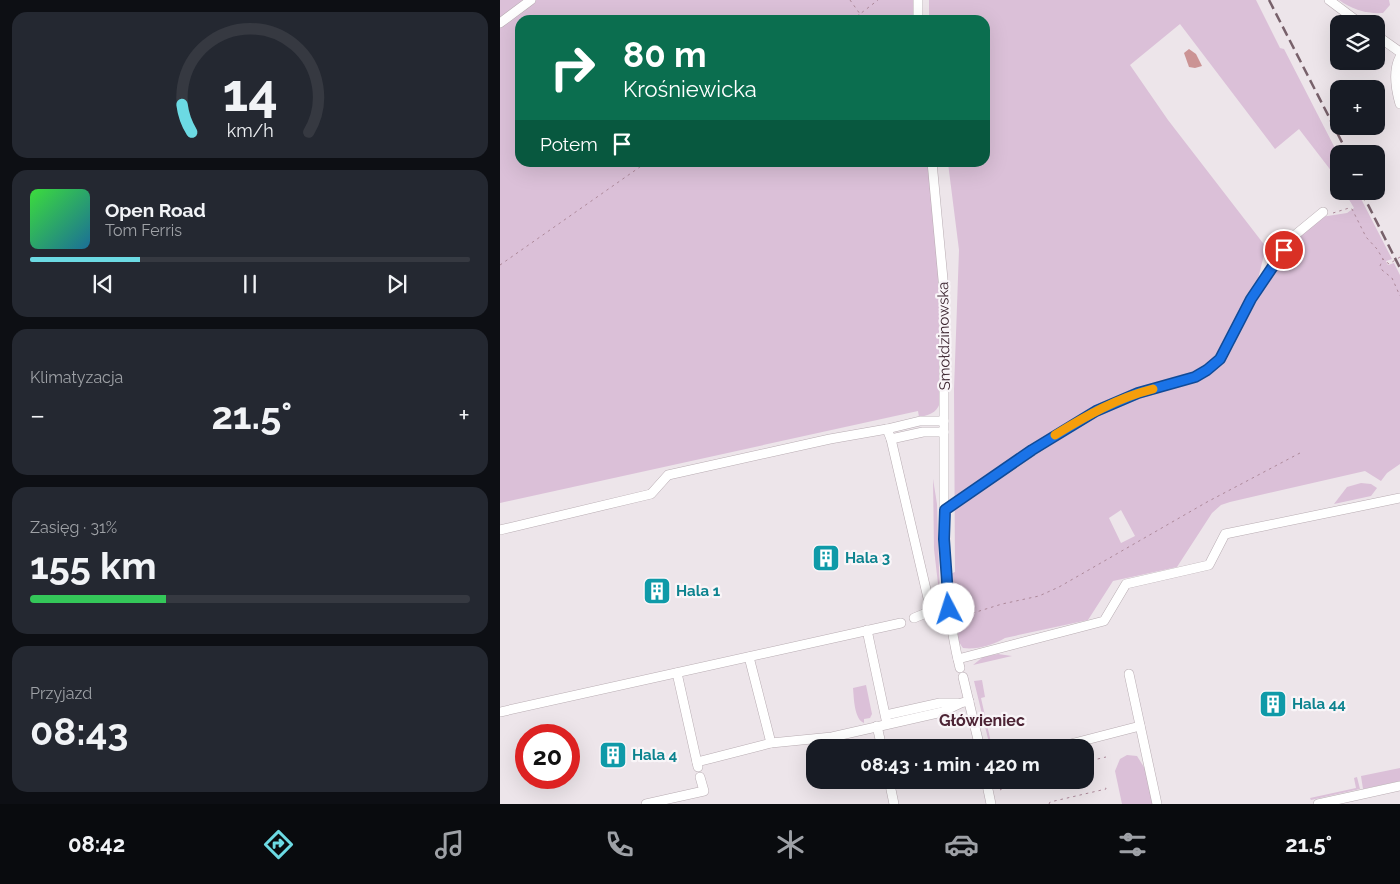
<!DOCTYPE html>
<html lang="pl">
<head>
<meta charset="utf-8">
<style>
  :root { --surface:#171b24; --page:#242831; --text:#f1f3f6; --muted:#9ea1a6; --line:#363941; --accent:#6cdae3 }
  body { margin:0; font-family:Raleway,sans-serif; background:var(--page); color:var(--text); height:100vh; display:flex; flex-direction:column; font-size:19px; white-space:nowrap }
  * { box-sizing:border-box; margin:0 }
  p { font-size:16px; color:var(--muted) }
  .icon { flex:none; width:28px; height:28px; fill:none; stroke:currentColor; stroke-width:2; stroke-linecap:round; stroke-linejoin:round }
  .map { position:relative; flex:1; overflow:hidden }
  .side { display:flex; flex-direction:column; gap:12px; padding:12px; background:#0d0f14; width:500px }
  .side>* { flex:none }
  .hud { position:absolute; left:15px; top:15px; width:475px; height:152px; border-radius:15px; box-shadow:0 5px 20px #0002; background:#0b6e4f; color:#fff; overflow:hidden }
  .controls { position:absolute; left:830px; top:15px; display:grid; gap:10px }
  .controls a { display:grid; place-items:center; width:55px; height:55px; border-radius:10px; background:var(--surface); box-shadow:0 5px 20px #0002; font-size:25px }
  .speed { position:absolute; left:15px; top:724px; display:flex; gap:10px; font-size:25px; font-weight:700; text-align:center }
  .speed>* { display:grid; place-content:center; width:65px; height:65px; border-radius:50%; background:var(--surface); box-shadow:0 5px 20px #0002; line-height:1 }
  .speed .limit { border:8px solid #d22; background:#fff; color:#111 }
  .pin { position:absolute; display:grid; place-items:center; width:42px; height:42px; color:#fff; margin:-21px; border:2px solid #fff; border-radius:50%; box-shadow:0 1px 5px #0007 }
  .me { position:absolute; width:55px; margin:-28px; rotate:355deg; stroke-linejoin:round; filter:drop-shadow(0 0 4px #0008) }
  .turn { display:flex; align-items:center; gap:18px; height:105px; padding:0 25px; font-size:22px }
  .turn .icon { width:65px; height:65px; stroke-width:2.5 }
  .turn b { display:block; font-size:35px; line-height:42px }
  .then { display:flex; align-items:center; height:48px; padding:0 25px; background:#0003; gap:10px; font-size:19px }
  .big { font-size:38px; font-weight:700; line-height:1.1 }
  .side .card { flex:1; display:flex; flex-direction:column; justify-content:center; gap:8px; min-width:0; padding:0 18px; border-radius:15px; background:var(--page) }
  .side .dial { align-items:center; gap:0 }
  .dial svg { height:130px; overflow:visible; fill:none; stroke:var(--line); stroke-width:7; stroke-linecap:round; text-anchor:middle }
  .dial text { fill:var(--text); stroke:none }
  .song { display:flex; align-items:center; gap:15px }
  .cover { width:60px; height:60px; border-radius:8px; background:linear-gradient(135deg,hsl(120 70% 55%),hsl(200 70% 35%)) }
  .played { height:5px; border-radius:2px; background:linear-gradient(90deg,var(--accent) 25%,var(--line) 25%) }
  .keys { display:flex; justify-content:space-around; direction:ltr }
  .heat { display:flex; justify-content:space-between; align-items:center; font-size:28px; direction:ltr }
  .charge { height:8px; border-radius:4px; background:linear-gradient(90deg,#34c759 31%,var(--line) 0) }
  .trip { position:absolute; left:306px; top:739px; width:288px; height:50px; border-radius:15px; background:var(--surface); box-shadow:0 5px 20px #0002; font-weight:700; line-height:50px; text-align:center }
  .dock { display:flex; height:80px; justify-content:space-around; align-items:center; background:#090b0e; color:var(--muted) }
  .dock .icon { width:35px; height:35px }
  .dock .current { color:var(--accent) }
  .dock b { font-size:22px; color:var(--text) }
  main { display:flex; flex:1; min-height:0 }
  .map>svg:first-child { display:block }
  .green { fill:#dbc0d8; fill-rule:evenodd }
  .water { fill:#cb9394 }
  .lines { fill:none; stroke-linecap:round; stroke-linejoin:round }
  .minor-casing { stroke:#b8acb2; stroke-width:10 }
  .path { stroke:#ad899a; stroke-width:1; stroke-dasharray:2.5 4; stroke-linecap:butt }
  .minor { stroke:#fff; stroke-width:9 }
  .rail { stroke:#78616b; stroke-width:2.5; stroke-dasharray:10 5; stroke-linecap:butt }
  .route-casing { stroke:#114b97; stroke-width:12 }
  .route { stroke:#1a73e8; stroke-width:9 }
  .slow { stroke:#f59e0b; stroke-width:9 }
  .labels { text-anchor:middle; stroke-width:4.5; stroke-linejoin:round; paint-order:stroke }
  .street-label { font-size:15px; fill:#3d2630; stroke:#f9f5f8 }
  .culture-label { font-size:15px; font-weight:bold; fill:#0d838f; stroke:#f9f5f8; text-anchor:start }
  .neighbourhood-label { font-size:16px; font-weight:bold; fill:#4d2435; stroke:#f9f5f8 }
</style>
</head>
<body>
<main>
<section class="side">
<div class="card dial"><svg viewBox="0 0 100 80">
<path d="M14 69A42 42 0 1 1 86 69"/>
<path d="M14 69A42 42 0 0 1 8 52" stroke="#6cdae3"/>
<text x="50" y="56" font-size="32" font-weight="700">14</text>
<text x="50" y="72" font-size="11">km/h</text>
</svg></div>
<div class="card">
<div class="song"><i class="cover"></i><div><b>Open Road</b><p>Tom Ferris</p></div></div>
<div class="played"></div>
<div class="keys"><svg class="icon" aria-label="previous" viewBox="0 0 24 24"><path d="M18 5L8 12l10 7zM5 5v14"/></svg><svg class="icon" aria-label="pause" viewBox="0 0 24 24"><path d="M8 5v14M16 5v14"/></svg><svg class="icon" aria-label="next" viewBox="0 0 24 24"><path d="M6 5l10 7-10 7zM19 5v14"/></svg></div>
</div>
<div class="card"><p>Klimatyzacja</p>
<div class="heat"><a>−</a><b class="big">21.5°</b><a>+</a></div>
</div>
<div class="card"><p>Zasięg · 31%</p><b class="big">155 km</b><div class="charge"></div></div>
<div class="card"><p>Przyjazd</p><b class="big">08:43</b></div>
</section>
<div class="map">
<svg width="900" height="804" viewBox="0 0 900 804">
  <rect width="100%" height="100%" fill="#ede5ea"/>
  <g class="green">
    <path d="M0 0H414V20H20V162L428 163 440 279 441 398C439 411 432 415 419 417L418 411 0 503Z"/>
    <path d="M429 0H756L780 48 784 49 839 156V181L799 129 775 149 680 24 630 65 668 120 766 247 758 279 715 357 720 366 733 347 751 310 777 268 805 228 821 217 847 213 854 208 844 191H857L892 259 886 261 888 265 894 263 900 275V464L887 473 881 481 865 471 730 502 721 505 712 513 677 567 613 581 588 620 505 638C493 645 476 650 463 648 456 639 452 625 463 621L462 614 456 613 453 608 450 574 455 572 454 389 459 250 448 163 485 162V20H429ZM621 510 635 536 621 543 609 518Z"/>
    <path d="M839 0H889L890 5 883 13C867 14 851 9 839 0Z"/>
    <path d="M433 479 437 504 440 601 434 549Z"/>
    <path d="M861 483 871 484 877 488 871 496 834 504 847 487Z"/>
    <path d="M498 654 512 656 473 665 483 657Z"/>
    <path d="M482 680 485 697 481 698 492 747H490L474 681Z"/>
    <path d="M366 685 372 714 370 718 364 719V723C354 719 354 698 353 688Z"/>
    <path d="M627 755 637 756 647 772 654 804H622L615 771 620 759Z"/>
    <path d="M900 768V781L863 789 861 776Z"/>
    <path d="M857 777 860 789 811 800 810 798 856 788 854 778Z"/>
  </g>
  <path class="water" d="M689 49 696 54 702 66 695 68 689 67 684 53Z"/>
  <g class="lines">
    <g class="minor-casing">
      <g id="minor">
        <path d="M418 0V20"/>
        <path d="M829 0 861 24"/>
        <path d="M0 23 31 0"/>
        <path d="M876 35 900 52"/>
        <path d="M900 57C893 70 896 90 900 104"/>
        <path d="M432 162 444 290V539C446 582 449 625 460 668"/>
        <path d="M387 429 391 439 431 611 414 618"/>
        <path d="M391 439 423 432H444"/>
        <path d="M445 510 556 435 596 411 638 393 695 377 714 365 723 353 751 299 795 235 823 212"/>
        <path d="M0 530 151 494 168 475 330 439 387 429 420 421H444"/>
        <path d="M431 611 439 620 452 629"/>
        <path d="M367 630 387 724"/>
        <path d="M249 657 271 743"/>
        <path d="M458 659 604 621 626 584 709 565 725 534 900 498"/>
        <path d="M177 673 198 767"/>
        <path d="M629 674 657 804"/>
        <path d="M463 677 480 748"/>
        <path d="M0 712 401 623"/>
        <path d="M386 715 440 703H458"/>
        <path d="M377 726 382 748"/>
        <path d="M555 748 640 726"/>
        <path d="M197 762 271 743 332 737 442 712 461 703 469 701"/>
        <path d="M389 780 394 804"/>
        <path d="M486 780 491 804"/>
        <path d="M146 804 204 791 200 777"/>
        <path d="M818 804 900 786"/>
      </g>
    </g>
    <g class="path">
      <path d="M350 0 360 14 378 0"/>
      <path d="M352 20 360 14 364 20"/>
      <path d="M833 213 849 208 852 209 866 237 877 249 883 259"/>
      <path d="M900 257 889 264 883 259 880 266 882 270 892 278 900 296"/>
      <path d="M0 265 147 162"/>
      <path d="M460 617 502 604 539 596 559 587 707 502 800 453"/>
      <path d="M585 762 606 757"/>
      <path d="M500 790 503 788 525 783 527 780"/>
      <path d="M549 804 550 802 606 789 605 785"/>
    </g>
    <use href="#minor" class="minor"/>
    <g class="rail">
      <path d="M769 0 848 154"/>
      <path d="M861 191 900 268"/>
    </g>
  </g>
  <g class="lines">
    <g class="route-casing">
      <path id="route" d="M449 609 444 539 445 510 532 450 596 411 638 393 695 377 707 370 720 359 751 299 784 250"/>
    </g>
    <use href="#route" class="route"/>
    <path class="slow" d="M555 435C586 416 617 398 653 389"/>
  </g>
  <defs>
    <g id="building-square" transform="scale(1.4375)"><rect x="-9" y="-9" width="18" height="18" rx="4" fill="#0f9aa8" stroke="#f9f5f8"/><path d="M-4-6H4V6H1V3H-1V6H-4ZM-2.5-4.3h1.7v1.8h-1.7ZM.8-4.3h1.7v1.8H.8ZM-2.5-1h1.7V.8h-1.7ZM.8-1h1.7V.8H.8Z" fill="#fff"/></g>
  </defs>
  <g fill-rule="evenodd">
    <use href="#building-square" x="326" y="558"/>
    <use href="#building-square" x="157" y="591"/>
    <use href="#building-square" x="773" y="704"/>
    <use href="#building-square" x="113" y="755"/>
  </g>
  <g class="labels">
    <g class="street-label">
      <text transform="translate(444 336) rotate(-91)" y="5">Smołdzinowska</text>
    </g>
    <g class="culture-label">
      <text x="345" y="563">Hala 3</text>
      <text x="176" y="596">Hala 1</text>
      <text x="792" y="709">Hala 44</text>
      <text x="132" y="760">Hala 4</text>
    </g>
    <g class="neighbourhood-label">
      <text x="482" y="726">Główieniec</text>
    </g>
  </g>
</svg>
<div class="controls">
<a><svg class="icon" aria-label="layers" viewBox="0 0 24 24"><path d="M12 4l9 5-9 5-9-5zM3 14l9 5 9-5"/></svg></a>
<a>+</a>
<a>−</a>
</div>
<div class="speed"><div class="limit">20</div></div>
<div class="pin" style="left:784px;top:250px;background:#d93025"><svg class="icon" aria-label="arrive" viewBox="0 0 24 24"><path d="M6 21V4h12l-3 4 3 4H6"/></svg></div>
<svg class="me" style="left:449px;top:609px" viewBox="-20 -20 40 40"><circle r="19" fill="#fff"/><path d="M0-13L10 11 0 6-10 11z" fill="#1a73e8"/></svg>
<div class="trip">08:43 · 1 min · 420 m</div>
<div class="hud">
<div class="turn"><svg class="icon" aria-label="right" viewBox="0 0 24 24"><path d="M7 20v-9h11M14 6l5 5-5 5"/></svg><div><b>80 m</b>Krośniewicka</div></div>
<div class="then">Potem<svg class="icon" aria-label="arrive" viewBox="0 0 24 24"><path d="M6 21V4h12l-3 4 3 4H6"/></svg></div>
</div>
</div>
</main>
<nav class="dock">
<b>08:42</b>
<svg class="icon current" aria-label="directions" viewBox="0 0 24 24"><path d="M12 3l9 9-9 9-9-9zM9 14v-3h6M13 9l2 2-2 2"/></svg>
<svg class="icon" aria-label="music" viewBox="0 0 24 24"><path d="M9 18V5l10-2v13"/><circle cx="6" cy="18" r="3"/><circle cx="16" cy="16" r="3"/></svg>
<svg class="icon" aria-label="phone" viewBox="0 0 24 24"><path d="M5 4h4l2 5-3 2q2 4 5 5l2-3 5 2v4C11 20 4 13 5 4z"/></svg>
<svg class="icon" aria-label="climate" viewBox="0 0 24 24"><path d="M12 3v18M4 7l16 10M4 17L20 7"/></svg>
<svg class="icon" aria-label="car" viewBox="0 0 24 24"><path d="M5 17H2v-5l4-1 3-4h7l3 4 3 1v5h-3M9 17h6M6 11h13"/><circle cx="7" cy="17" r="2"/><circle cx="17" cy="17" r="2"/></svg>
<svg class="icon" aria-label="filters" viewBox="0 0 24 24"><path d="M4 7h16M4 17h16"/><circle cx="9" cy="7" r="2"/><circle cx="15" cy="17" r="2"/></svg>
<b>21.5°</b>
</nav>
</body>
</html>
